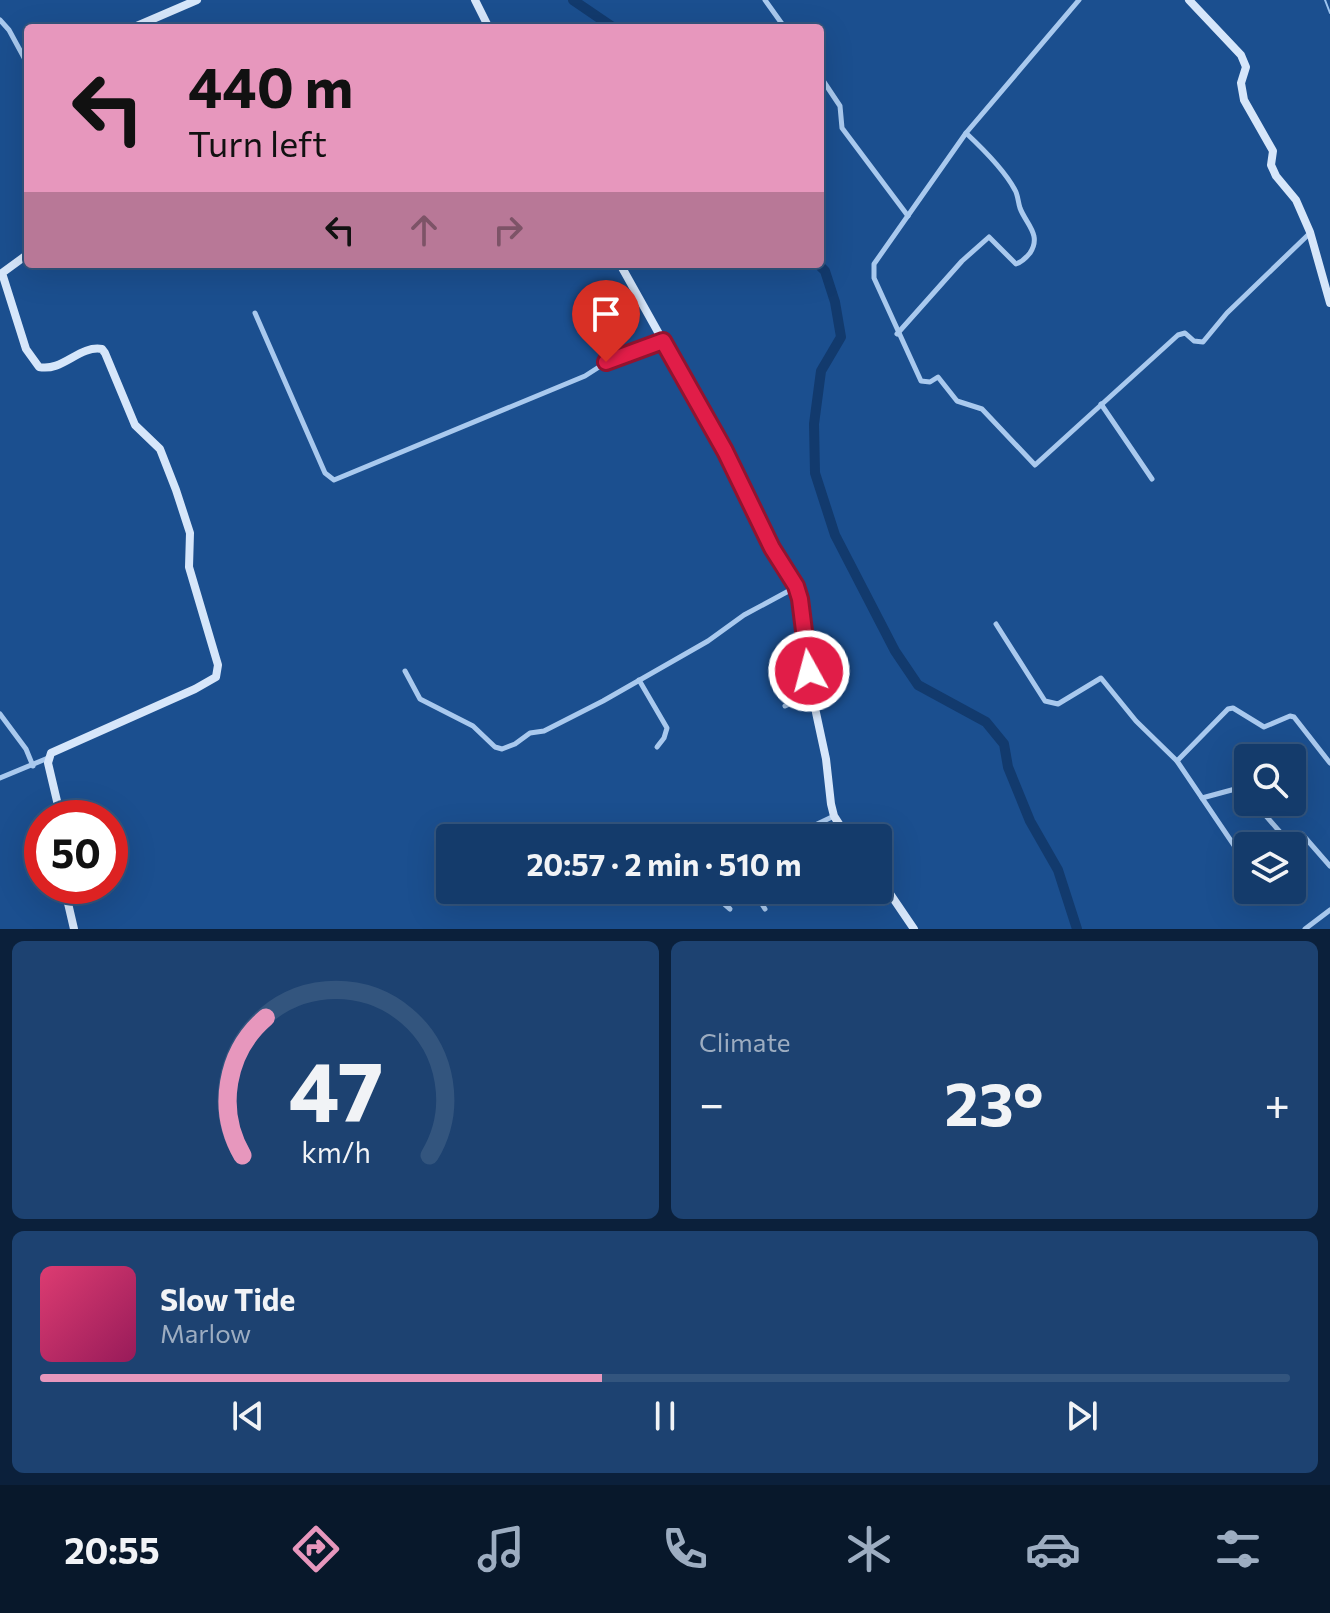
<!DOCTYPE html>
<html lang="en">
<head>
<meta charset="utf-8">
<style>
  :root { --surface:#143b6b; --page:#1d4271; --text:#f1f3f6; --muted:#9dadc1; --line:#33557e; --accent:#e797bd }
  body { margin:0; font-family:Commissioner,sans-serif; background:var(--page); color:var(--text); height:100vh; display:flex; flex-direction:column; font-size:30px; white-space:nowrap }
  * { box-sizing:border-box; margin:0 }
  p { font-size:26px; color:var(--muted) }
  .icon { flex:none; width:44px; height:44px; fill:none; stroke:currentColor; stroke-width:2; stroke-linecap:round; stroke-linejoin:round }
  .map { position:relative; height:929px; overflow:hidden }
  .sheet { display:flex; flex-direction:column; gap:12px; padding:12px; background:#0b203b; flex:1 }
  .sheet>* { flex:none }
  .top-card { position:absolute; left:24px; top:24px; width:800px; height:244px; border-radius:8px; box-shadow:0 8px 32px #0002,0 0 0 2px var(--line); background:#e797bd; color:#111; overflow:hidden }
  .fabs { position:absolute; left:1234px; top:744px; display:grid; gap:16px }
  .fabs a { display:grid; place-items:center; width:72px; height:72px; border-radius:8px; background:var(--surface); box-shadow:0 8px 32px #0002,0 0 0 2px var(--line); font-size:40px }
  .speed { position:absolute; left:24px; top:800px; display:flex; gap:16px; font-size:40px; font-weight:700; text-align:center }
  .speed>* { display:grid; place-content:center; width:104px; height:104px; border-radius:50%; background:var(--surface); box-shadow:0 8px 32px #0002,0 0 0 2px var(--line); line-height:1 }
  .speed .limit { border:12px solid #d22; background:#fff; color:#111 }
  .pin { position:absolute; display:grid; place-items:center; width:68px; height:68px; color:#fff; margin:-82px -34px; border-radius:50% 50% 50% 0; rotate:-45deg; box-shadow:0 0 8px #0007 }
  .pin .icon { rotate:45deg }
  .me { position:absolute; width:88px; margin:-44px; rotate:353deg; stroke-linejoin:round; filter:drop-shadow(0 0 6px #0008) }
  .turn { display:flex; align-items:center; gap:28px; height:168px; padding:0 32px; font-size:36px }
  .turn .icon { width:104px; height:104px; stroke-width:2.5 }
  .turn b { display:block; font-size:56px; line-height:68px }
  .lanes { display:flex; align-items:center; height:76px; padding:0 32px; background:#0003; justify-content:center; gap:40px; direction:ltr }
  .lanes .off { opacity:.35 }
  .big { font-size:60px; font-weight:700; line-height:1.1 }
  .sheet .widget { flex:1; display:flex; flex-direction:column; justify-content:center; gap:12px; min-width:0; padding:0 28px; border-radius:12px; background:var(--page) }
  .sheet .dial { align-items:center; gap:0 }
  .dial svg { height:208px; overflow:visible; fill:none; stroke:var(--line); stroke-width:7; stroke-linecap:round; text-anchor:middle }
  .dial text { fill:var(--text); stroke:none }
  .song { display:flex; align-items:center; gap:24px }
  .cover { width:96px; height:96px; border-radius:12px; background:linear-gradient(135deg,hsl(340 70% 55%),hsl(330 70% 35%)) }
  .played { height:8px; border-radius:4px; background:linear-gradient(90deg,var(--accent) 45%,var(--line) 45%) }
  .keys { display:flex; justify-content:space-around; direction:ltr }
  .heat { display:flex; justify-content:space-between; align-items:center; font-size:44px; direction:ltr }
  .sheet .tiles { flex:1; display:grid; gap:12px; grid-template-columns:1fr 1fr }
  .widget:last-child { grid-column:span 2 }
  .trip { position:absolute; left:436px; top:824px; width:456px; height:80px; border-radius:8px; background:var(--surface); box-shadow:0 8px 32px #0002,0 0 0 2px var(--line); font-weight:700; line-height:80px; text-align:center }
  .tabs { display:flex; height:128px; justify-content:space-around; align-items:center; background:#08182b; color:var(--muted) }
  .tabs .icon { width:56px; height:56px }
  .tabs .selected { color:var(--accent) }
  .tabs b { font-size:36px; color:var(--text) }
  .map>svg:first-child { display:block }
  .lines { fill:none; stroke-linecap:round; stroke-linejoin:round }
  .stream { stroke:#9cc4f0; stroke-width:2 }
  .river { stroke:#123a6d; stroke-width:10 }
  .street { stroke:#a9c9ee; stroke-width:5 }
  .secondary { stroke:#d6e6fa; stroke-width:8 }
  .route-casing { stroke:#92132f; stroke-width:20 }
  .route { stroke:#e11d48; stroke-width:14 }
</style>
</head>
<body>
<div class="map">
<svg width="1330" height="929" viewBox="0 0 1330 929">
  <rect width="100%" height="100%" fill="#1b4f8f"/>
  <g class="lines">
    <path class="stream" d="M1325 0 1330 13"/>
    <g class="river">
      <path d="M573 0 614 28"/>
      <path d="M818 264 825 271 835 302 841 337 821 371 814 424 815 473 835 535 895 651 918 685 986 722 1004 744 1008 767 1030 821 1058 870 1077 929"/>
    </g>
    <g class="street">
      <path d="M765 0 785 28"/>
      <path d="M1079 0 966 133 874 264V278L921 381 930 382 938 377 957 401 982 409 1035 465 1178 335 1185 333 1194 341 1203 342 1227 313 1310 233"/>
      <path d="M0 20 9 30 28 65"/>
      <path d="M820 76 840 106 842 128 908 216"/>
      <path d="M255 313 325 473 334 480 585 376 613 358 662 341"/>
      <path d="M897 334 962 261 989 237 1016 264C1022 262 1026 258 1030 253 1042 235 1026 224 1020 208 1018 202 1018 195 1015 190 1005 171 981 147 966 133"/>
      <path d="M1101 404 1152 479"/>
      <path d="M996 624 1045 701 1058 704 1101 678 1136 721 1177 761 1248 866"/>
      <path d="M405 671 420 699 473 726 495 747 502 749 515 744 530 733 544 731 603 701 708 641 744 615 796 587"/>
      <path d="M639 680 667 728 664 738 657 747"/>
      <path d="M785 706 811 695"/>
      <path d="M0 714 26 749 33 766"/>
      <path d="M1177 761 1228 709 1233 708 1264 727 1290 716 1294 717 1330 763"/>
      <path d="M0 778 48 758"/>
      <path d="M1202 798 1239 788 1248 796"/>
      <path d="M1254 802 1286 839"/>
      <path d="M788 838 834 816"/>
      <path d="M1277 846 1286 839 1302 834 1330 866"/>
      <path d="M720 890 722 902 730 909"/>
      <path d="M753 890 765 909"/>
      <path d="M1305 929 1330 910"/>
    </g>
    <g class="secondary">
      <path d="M475 0 489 28"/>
      <path d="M1189 0 1241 55 1246 67 1241 83 1244 100 1273 151 1271 165 1276 176 1296 200 1310 232 1330 303"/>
      <path d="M132 28 197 0"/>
      <path d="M28 70V82"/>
      <path d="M28 254 2 273 26 349 39 367C63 372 79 345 102 349L105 353 135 425 160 449 176 490 190 533 189 567 218 665 216 677 195 689 51 753 48 763 61 818"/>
      <path d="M620 264C669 352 719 439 763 529 774 553 792 573 800 599L812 694 826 759 831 804 834 816 848 838"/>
      <path d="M878 876 914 929"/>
      <path d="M64 886 74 929"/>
    </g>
  </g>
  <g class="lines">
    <g class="route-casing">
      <path id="route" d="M606 362 663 341 725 451 772 548 796 586 800 599 809 671"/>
    </g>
    <use href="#route" class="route"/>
  </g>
</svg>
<div class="fabs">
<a><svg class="icon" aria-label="search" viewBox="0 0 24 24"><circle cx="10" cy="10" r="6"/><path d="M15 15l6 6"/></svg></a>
<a><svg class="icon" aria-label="layers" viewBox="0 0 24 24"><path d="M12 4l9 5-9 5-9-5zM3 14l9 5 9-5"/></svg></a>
</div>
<div class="speed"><div class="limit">50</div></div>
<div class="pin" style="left:606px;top:362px;background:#d93025"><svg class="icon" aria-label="arrive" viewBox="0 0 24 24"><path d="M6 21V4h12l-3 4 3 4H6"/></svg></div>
<svg class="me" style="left:809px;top:671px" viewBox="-20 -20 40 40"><circle r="17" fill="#e11d48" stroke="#fff" stroke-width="3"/><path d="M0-11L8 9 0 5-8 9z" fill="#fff"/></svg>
<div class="trip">20:57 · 2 min · 510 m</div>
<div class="top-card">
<div class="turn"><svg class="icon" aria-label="left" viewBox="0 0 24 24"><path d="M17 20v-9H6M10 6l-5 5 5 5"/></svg><div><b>440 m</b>Turn left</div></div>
<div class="lanes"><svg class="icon" aria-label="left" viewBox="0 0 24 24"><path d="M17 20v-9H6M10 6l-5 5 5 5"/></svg><svg class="icon off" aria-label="ahead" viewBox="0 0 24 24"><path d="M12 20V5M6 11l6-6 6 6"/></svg><svg class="icon off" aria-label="right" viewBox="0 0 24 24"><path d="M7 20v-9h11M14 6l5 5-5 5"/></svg></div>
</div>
</div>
<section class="sheet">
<div class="tiles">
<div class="widget dial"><svg viewBox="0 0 100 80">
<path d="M14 69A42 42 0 1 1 86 69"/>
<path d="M14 69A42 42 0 0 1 23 16" stroke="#e797bd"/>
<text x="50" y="56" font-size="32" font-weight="700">47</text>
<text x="50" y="72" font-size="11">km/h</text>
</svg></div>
<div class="widget"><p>Climate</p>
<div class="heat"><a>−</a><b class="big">23°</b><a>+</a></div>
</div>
<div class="widget">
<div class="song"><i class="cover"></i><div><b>Slow Tide</b><p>Marlow</p></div></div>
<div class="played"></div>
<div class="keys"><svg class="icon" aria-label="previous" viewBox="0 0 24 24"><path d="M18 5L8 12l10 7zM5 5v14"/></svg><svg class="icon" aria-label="pause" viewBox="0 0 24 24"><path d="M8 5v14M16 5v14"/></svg><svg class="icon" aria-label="next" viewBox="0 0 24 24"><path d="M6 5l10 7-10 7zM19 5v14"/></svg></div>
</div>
</div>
</section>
<nav class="tabs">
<b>20:55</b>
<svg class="icon selected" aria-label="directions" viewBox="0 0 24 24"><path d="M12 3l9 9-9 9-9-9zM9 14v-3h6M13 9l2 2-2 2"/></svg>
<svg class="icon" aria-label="music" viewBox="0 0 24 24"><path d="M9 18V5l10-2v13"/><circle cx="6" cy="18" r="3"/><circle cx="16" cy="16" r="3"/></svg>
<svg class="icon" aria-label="phone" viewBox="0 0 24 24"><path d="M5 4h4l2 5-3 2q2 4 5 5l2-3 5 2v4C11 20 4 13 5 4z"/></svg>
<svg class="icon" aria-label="climate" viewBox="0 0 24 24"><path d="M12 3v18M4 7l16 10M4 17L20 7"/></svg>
<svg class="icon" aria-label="car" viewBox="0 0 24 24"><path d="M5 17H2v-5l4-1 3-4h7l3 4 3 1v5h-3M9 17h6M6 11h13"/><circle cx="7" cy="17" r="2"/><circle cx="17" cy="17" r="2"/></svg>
<svg class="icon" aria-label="filters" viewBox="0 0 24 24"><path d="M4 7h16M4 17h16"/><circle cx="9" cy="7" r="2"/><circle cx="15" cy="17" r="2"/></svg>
</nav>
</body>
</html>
